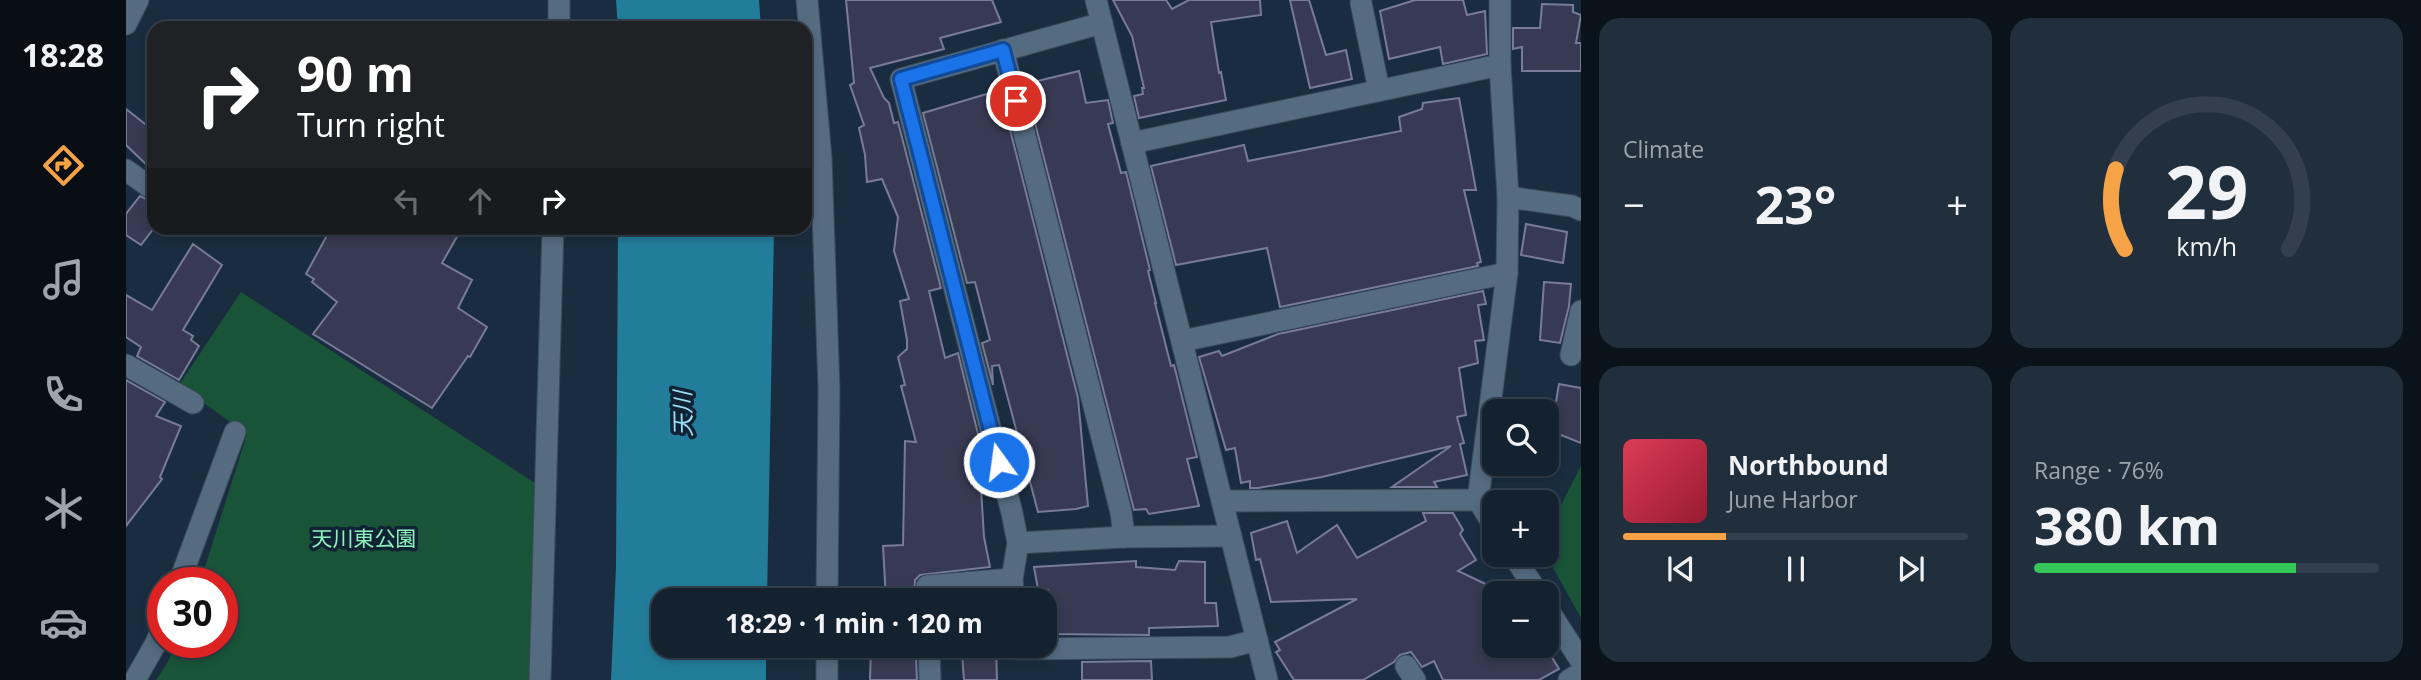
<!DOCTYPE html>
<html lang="en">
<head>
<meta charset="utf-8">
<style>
  :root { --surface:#142230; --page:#212f3c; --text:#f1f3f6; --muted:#9da4ab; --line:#333f4c; --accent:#f6a246 }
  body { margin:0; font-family:"Open Sans","Noto Sans JP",sans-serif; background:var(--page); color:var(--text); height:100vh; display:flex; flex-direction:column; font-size:26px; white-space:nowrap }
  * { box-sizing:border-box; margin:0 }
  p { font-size:23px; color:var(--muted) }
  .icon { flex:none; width:38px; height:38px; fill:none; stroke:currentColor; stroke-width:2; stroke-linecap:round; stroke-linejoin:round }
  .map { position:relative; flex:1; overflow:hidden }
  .side { display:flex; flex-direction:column; gap:18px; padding:18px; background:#0b131a; width:840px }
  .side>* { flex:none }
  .top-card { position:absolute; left:21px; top:21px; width:665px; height:214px; border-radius:21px; box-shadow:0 4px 10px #0003,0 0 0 2px var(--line); background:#202124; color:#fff; overflow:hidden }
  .controls { position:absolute; left:1356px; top:399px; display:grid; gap:14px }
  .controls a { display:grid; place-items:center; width:77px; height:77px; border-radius:14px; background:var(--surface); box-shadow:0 4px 10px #0003,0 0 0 2px var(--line); font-size:35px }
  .speed { position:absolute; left:21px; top:567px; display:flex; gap:14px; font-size:35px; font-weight:700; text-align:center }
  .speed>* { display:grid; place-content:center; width:91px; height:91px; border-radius:50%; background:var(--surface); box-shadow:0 4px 10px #0003,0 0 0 2px var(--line); line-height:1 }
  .speed .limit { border:10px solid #d22; background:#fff; color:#111 }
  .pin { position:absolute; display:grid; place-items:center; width:60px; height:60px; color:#fff; margin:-30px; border:4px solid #fff; border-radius:50%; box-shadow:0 2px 7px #0007 }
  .me { position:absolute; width:77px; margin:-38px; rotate:346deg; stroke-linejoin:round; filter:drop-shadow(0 0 5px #0008) }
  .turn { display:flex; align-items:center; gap:24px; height:147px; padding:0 35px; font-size:32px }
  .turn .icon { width:91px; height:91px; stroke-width:2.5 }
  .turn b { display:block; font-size:49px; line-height:60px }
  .lanes { display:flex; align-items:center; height:66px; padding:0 35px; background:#0003; justify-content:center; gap:35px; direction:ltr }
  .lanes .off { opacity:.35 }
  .big { font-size:52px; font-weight:700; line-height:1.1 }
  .side .card { flex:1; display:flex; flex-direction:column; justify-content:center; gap:10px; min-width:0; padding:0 24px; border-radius:21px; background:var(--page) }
  .side .dial { align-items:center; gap:0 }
  .dial svg { height:182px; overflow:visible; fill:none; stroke:var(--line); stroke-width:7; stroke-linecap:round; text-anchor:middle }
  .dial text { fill:var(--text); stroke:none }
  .song { display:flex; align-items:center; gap:21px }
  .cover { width:84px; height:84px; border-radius:10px; background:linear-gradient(135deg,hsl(350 70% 55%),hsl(350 70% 35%)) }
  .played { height:7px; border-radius:4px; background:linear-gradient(90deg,var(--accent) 30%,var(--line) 30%) }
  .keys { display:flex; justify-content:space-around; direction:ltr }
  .heat { display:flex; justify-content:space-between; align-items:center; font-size:38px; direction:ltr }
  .charge { height:10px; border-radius:5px; background:linear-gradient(90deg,#34c759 76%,var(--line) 0) }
  .side .tiles { flex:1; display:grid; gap:18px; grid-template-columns:repeat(2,1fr) }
  .trip { position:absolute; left:525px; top:588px; width:406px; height:70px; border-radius:21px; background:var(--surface); box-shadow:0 4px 10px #0003,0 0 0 2px var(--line); font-weight:700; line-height:70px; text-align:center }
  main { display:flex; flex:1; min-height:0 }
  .tabs { display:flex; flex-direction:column; width:126px; justify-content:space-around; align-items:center; background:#080e13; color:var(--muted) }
  .tabs .icon { width:49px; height:49px }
  .tabs .selected { color:var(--accent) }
  .tabs b { font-size:32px; color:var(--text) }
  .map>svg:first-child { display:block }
  .green { fill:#195438 }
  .water { fill:#227d9b }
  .building { fill:#383a53; stroke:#787b97; stroke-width:2 }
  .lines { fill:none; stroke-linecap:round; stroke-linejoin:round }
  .minor-casing { stroke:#3a4a59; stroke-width:23 }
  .minor { stroke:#556b80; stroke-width:21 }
  .route-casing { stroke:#114b97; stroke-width:18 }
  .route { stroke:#1a73e8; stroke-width:12 }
  .labels { text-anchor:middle; stroke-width:7; stroke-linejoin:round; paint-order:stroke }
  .park-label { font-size:21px; fill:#8cf2bb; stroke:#102335 }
  .water-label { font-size:23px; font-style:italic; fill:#9edef8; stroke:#102335 }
</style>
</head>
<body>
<main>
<nav class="tabs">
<b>18:28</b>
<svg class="icon selected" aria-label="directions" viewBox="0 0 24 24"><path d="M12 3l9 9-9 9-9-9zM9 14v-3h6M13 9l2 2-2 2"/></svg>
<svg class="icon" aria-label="music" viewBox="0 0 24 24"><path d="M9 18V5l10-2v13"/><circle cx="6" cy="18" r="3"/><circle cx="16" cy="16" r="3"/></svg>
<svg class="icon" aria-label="phone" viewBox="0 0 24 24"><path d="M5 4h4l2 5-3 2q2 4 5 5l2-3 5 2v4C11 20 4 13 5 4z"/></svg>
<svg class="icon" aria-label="climate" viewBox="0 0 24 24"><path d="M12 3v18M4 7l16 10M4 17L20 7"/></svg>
<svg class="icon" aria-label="car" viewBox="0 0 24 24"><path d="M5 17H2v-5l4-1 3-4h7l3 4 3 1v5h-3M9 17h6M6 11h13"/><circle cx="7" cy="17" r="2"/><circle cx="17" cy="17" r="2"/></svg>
</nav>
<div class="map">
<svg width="1455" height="680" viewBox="0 0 1455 680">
  <rect width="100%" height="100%" fill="#1a2d40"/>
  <g class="green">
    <path d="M115 292 412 485 407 680H30L42 662 50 642H96V583H74L121 434 53 385Z"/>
    <path d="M1455 466V618L1420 555 1421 539 1431 513Z"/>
  </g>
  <g class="water">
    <path d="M490 0H633L635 28H492Z"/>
    <path d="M492 228H648L641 600H537V646H640V680H485L490 567Z"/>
  </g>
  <g class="building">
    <path d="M720 0H866L875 22 814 38 818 49 744 68 758 98 763 103 768 123 772 122 815 288 803 291 819 358 832 353 854 442 852 440 858 537 864 567 794 575 789 580 788 600H760L757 546 777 545 779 441 790 442 775 386 779 385 772 357 781 349V340L774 301 783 299 768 251 772 217 756 179 741 182 739 155 733 128 738 125 724 85 728 83Z"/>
    <path d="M987 0H1040L1046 9 1063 0H1134L1135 15 1085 22 1093 73 1095 72 1100 100 1013 118 1008 96 1017 94 1016 88H1018L1006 36Z"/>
    <path d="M1164 0H1183L1200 55 1220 50 1226 79 1184 88Z"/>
    <path d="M1289 0H1337L1341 15 1359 11 1361 54 1317 64 1314 47 1263 59 1254 11Z"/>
    <path d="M1416 4 1447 5V12L1455 15 1450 43H1455V71H1396V47L1387 49V28H1414Z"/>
    <path d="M953 71 960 103 982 100 987 123 982 124 995 173 1000 172 1024 270 1022 271 1030 303H1029L1045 366 1048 365 1071 457 1061 459 1073 506 1023 514 1020 509 1008 510 899 84Z"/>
    <path d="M874 90 952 398 962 506 950 509 912 512 873 365 866 366 867 385 856 343 864 340 849 282 841 283 797 113Z"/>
    <path d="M1333 98 1350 190H1338L1355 262 1351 263 1352 266 1154 307 1141 248 1050 265 1025 166 1118 145 1122 161 1275 131 1273 117 1296 109 1297 103Z"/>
    <path d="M0 109 28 131V172L0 145Z"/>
    <path d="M14 196 28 203V228L15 245 0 235V214Z"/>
    <path d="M1400 224 1441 232 1437 263 1395 255Z"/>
    <path d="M205 228H336L316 263 346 280 332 308 361 327 344 357 342 356 306 408 187 334 211 302 186 282 188 279 180 274Z"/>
    <path d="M67 244 96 265 57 330 67 336 65 340 73 346 53 380 11 356 15 347 0 337V295L26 310Z"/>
    <path d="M1418 282 1445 284 1443 306 1434 343 1414 340Z"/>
    <path d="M1357 291 1360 304 1352 305 1358 340 1349 341 1352 363 1333 368 1340 415 1331 417 1338 443 1334 444 1341 475 1308 482 1311 487H1266L1325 446 1196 477 1132 488H1124V481L1115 483 1109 448 1100 450 1073 357 1093 351 1096 356 1152 334Z"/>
    <path d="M0 380 39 402 30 416 55 426 34 477 36 479 0 526Z"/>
    <path d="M1433 384 1455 388V443L1425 431Z"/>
    <path d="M1297 513H1327L1337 530 1334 534 1350 560 1332 571 1368 588V646H1419L1433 669 1413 680H1317L1308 661 1296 667 1285 652 1274 655 1268 662 1237 680H1168L1150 652 1154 650 1149 642 1231 599 1145 602 1134 559 1130 560 1125 533 1161 521 1171 553 1211 525 1231 558 1300 521Z"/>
    <path d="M1010 561V567L1049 570 1053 561 1079 562V603H1090L1092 626 1023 628V635L923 634 922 590 912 589 908 567Z"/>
    <path d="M857 595V600H814V598Z"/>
    <path d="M745 646H777L778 657H790L791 680H744Z"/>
    <path d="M852 646H870L871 680H838L836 654Z"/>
    <path d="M1025 661 1026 680H956V662Z"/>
  </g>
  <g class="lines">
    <g class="minor-casing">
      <g id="minor">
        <path d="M433 0V28"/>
        <path d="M681 0 695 158 703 389 701 600"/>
        <path d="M970 0 1141 680"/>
        <path d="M1235 3 1253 90"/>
        <path d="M0 24 12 0"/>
        <path d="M877 50 995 512 998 537"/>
        <path d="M1006 143 1374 65"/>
        <path d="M0 170 28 190"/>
        <path d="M1382 197 1446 206 1455 210"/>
        <path d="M1056 341 1381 273"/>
        <path d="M1445 355 1455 311"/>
        <path d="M0 365 67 403"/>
        <path d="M1096 501 1352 500"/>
        <path d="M1368 526 1352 500 1381 273 1382 197 1374 65V0"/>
        <path d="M892 543 998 537 1105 536"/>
        <path d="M1387 555 1412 593"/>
        <path d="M53 583 109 432"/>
        <path d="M801 600V586L886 579"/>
        <path d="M888 600 886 579 892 543 886 513 775 79 976 23"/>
        <path d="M1421 608 1455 661"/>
        <path d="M803 646 804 680"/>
        <path d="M892 646V649L1104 647 1131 640"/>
        <path d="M1280 666 1289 680"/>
        <path d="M9 680 30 643 37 625"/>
        <path d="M414 680 427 228"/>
        <path d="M701 680V646"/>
        <path d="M1443 680 1455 673"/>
      </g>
    </g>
    <use href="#minor" class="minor"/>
  </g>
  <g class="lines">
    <g class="route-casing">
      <path id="route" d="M873 462 775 79 877 50 890 101"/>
    </g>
    <use href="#route" class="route"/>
  </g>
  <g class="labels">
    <g class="park-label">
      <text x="238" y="546">天川東公園</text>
    </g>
    <g class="water-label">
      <text transform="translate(557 414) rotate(-91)" y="8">天川</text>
    </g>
  </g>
</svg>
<div class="controls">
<a><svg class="icon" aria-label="search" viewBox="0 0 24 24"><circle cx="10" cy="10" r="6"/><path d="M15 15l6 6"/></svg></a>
<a>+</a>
<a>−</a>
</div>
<div class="speed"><div class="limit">30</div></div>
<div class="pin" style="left:890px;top:101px;background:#d93025"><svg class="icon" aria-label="arrive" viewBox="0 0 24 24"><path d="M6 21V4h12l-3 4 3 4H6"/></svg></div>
<svg class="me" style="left:873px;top:462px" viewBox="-20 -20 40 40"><circle r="17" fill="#1a73e8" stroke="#fff" stroke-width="3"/><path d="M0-11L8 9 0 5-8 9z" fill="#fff"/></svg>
<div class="trip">18:29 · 1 min · 120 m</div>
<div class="top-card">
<div class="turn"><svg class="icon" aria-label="right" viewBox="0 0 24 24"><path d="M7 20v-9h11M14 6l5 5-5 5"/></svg><div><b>90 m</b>Turn right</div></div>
<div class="lanes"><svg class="icon off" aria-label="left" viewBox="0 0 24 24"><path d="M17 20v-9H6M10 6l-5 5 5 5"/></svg><svg class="icon off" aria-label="ahead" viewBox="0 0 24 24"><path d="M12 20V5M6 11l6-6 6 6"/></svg><svg class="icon" aria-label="right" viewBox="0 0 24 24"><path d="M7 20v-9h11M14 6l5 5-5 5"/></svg></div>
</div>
</div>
<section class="side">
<div class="tiles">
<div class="card"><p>Climate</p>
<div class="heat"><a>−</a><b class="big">23°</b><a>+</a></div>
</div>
<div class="card dial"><svg viewBox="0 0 100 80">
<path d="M14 69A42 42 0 1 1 86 69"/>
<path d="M14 69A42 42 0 0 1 10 34" stroke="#f6a246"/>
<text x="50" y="56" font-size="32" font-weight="700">29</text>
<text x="50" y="72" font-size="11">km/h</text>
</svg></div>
<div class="card">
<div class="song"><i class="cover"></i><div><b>Northbound</b><p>June Harbor</p></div></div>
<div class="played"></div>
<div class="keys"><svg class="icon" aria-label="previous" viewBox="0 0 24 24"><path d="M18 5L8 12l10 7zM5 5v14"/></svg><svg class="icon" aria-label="pause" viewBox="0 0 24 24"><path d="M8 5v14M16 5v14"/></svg><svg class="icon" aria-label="next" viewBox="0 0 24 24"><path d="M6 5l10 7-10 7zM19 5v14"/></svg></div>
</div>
<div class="card"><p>Range · 76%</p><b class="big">380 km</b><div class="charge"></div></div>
</div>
</section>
</main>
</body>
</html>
